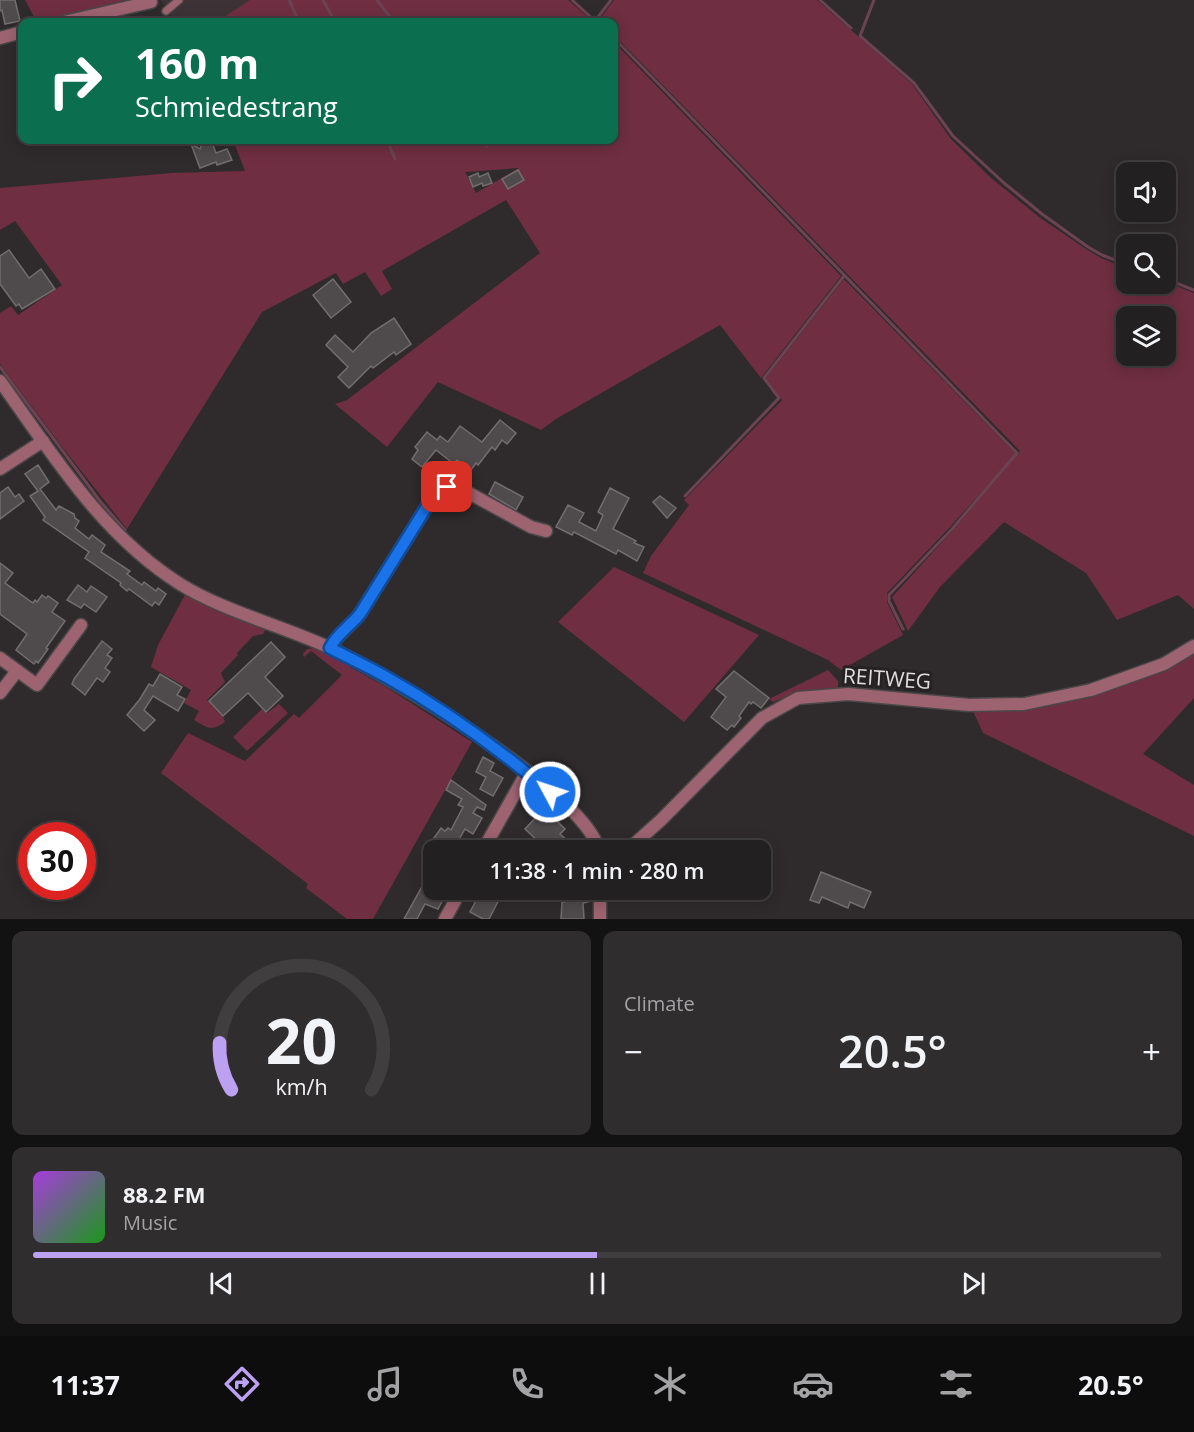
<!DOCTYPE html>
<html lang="en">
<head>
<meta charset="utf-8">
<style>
  :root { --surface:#232021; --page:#2f2d2e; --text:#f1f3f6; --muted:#a3a3a5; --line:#403e3f; --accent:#bca0f2 }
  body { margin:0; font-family:"Open Sans",sans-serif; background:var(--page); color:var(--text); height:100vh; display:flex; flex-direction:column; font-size:22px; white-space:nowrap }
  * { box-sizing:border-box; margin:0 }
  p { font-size:20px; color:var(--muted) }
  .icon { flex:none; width:33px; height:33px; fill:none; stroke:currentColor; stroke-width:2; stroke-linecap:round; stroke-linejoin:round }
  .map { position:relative; height:919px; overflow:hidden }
  .drawer { display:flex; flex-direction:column; gap:12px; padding:12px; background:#131212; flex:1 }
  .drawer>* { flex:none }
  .hud { position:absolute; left:18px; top:18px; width:600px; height:126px; border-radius:12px; box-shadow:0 3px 15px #0003,0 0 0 2px var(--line); background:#0b6e4f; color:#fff; overflow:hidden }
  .tools { position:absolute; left:1116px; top:162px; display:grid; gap:12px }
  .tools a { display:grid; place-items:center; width:60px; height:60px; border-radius:12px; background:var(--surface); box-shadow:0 3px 15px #0003,0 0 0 2px var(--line); font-size:30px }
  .speed { position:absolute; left:18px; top:822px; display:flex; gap:12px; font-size:30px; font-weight:700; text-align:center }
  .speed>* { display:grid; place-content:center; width:78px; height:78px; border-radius:50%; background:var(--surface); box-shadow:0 3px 15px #0003,0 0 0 2px var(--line); line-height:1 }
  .speed .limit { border:9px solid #d22; background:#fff; color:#111 }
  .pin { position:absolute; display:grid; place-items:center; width:51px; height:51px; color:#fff; margin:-26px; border-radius:12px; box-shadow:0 3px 9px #0006 }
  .me { position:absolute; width:66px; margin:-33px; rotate:310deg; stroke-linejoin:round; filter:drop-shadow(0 0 4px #0008) }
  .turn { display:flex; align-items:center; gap:21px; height:126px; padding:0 18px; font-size:27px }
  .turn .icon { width:78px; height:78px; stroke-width:2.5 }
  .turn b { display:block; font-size:42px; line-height:51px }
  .big { font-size:45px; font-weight:600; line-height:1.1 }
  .drawer .widget { flex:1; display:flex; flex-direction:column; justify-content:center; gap:9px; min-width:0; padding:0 21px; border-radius:12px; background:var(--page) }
  .drawer .dial { align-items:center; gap:0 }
  .dial svg { height:156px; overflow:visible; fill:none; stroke:var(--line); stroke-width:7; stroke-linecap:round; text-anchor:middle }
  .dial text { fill:var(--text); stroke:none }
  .song { display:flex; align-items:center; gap:18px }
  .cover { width:72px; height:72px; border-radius:9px; background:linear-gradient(135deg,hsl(280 70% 55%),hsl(120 70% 35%)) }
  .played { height:6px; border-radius:3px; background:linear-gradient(90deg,var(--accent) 50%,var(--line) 50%) }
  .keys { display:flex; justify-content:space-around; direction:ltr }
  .heat { display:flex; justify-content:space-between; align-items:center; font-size:33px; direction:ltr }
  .drawer .tiles { flex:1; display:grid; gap:12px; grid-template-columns:1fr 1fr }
  .widget:last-child { grid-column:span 2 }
  .trip { position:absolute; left:423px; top:840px; width:348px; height:60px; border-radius:12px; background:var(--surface); box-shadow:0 3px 15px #0003,0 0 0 2px var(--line); font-weight:600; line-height:60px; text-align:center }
  .tab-bar { display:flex; height:96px; justify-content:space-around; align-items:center; background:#0e0d0d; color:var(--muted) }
  .tab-bar .icon { width:42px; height:42px }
  .tab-bar .on { color:var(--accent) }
  .tab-bar b { font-size:27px; color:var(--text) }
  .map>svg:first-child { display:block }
  .built { fill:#3d3235 }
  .green { fill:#6f2e41; fill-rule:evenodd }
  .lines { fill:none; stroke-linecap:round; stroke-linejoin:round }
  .stream { stroke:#6b4352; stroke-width:3 }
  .building { fill:#4f4b4c; stroke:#726d6e; stroke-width:1.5 }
  .service-casing { stroke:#4b4748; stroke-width:10 }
  .minor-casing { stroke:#4b4748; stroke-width:15 }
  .service { stroke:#9d6371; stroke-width:7 }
  .minor { stroke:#9d6371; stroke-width:12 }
  .route-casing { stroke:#114b97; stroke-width:15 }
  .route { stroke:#1a73e8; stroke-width:10 }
  .labels { text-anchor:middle; stroke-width:6; stroke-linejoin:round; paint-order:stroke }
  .street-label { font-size:21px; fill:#dedcdc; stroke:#262122 }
</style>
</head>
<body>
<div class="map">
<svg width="1194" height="919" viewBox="0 0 1194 919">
  <rect width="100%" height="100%" fill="#2f2b2c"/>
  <path class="built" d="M161 0H250L216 22H176Z"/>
  <g class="green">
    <path d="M25 0H146L52 22H37Z"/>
    <path d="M250 0H568L594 22H216Z"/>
    <path d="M614 0H817L912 84 951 139 990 177 1039 217 1086 249 1101 258 1126 268V284L1166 282 1194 293V609L1178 595 1117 620 1086 573 1004 522 940 587 908 631 892 597 954 529 1020 451 614 35V22H601L599 20ZM1126 316H1166V356H1126Z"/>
    <path d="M614 42 841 276 761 378 720 325 556 419 541 430 438 382 387 447 335 404 347 400 540 253 506 200 382 271 392 289 381 296 365 272 343 284 336 273 262 312 127 529 63 448 0 364V313L11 306 18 315 62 285 15 221 0 230V188L172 173 245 171 233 140H614ZM519 168 476 193 465 172H466Z"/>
    <path d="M844 279 1016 454 951 526 887 593V602L903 635 841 670 828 660 643 573 651 556 689 505 684 500 782 400 766 378Z"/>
    <path d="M614 567 759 635 684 722 558 622Z"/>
    <path d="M186 593 266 628 263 634 253 636 237 653 238 655 221 673 225 682 207 700 223 717 225 722C211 732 208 728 194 720L199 711 184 703 191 690 151 667 158 645Z"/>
    <path d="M318 648 352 664 350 667 386 687 472 742 373 919H347L306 888 308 884 161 773 188 733 245 761 294 714 299 718 342 675 311 651 304 657 303 654 307 649Z"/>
    <path d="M1194 653V698L1143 754 1194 785V836L983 733 973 711 1026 710 1091 696 1166 671Z"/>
    <path d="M828 670 838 681V688L798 692 773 702 769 699Z"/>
    <path d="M279 704 288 713 247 751 233 737 262 709 267 713Z"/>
  </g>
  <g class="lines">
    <g class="stream">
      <path d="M289 0 299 22"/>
      <path d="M323 0 335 22"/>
      <path d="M377 0 394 22"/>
      <path d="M572 0 595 21 611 0"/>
      <path d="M820 0 851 28"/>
      <path d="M874 0 860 36 914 83 953 136 1004 183 1042 214 1088 247 1102 255 1126 264"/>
      <path d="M614 38 1017 453 952 529 889 595V601L903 629"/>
      <path d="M387 140 395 159"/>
      <path d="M482 140 487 146"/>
      <path d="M1166 279 1194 290"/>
      <path d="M0 367 100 501 125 530"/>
      <path d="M685 496 779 398 764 378 844 276"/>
    </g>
  </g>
  <g class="building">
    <path d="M0 0H15L20 21 5 24 2 10 0 11Z"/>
    <path d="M211 140 216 153 227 149 232 160 217 165 216 162 200 168 191 144 200 149 203 142Z"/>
    <path d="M518 170 524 180 508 189 502 179Z"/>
    <path d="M478 173 479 177 488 173 492 183 483 186 482 183 473 187 469 177Z"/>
    <path d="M9 250 29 278 41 269 55 289 22 309 19 304 16 306 0 284V256Z"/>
    <path d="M333 279 351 302 331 318 313 295Z"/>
    <path d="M394 318 411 344 396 355 394 352 373 368 371 366 349 388 338 377 348 367 326 345 335 335 353 352 371 333Z"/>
    <path d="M500 420 516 433 507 444 502 440 495 450 492 447 478 465 476 463 471 470 457 460 454 464 436 450 422 467 412 459 418 450 415 447 427 432 437 440 440 436 448 442 460 426 482 442Z"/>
    <path d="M38 465 49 482 40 489 56 510 59 506 74 514 75 518 79 521 75 528 89 539 92 535 105 545 101 552 130 571 127 574 142 585 144 582 156 591 158 588 166 594 159 605 155 602 152 606 129 589 127 591 120 585 121 583 85 558 89 552 43 520 45 517 30 496 38 491 25 474Z"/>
    <path d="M495 482 523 497 516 510 489 494Z"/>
    <path d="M8 487 15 497 19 494 24 501 0 519V493Z"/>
    <path d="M610 488 629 498 613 529 636 541 634 543 644 547 637 561 618 550 616 554 574 532 572 535 556 527 568 505 584 513 579 522 596 531 603 515 598 512Z"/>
    <path d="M660 496 676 508 667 518 653 502Z"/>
    <path d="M0 563 13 573 5 583 33 603 35 600 37 602 42 595 46 598 48 596 58 603 52 612 65 621 46 648 48 649 38 663 36 661 34 664 16 650 27 634 0 614Z"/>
    <path d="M78 585 87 592 91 586 107 597 96 612 84 604 81 608 67 600Z"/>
    <path d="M102 641 112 649 107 655 112 658 105 668 110 672 103 682 97 678 85 695 72 684 74 679Z"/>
    <path d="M271 642 285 657 265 677 283 696 266 712 248 693 223 716 209 701Z"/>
    <path d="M734 671 769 698 761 708 753 702 751 704 749 702 739 716 741 718 734 727 732 725 727 730 711 717 726 697 716 689Z"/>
    <path d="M160 674 182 687 177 695 185 699 178 711 153 696 144 710 155 720 144 731 127 715 140 699 149 684 153 686Z"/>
    <path d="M483 757 494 763 490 771 503 778 493 796 480 789 486 777 476 772Z"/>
    <path d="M451 780 486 805 484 810 477 807 473 813 482 818 473 834 465 829 453 850H437L441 843 434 838 441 828 445 831 448 828 451 830 463 807 458 805 462 799 446 790Z"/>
    <path d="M542 796 550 804 545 809 565 829 560 834 578 850H539L543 846 525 829 543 810 536 802Z"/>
    <path d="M434 859V890H439L446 894 438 909 425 904 417 919H404L425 881 422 879Z"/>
    <path d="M821 872 871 892 864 908 850 902 848 908 822 897 819 903 810 900Z"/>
    <path d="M469 890H504L489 919H483L470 912 479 895Z"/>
    <path d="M563 890H588V902L583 903 584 919H561L562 902H564Z"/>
  </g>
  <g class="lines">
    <g class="service-casing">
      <path id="service" d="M166 11 179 0"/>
    </g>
    <g class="minor-casing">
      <g id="minor">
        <path d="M64 22 151 2"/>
        <path d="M0 38 22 32"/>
        <path d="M0 381C53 455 102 535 180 584 223 611 283 626 330 648 389 676 583 791 599 850"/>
        <path d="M0 469 43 441"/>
        <path d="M330 648C336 635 351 626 360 614L434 495 447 487H458L531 527 546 531"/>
        <path d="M0 658 37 685 81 625"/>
        <path d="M0 693 17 671"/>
        <path d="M483 850 527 772"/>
        <path d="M625 850 631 847 661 820 762 718 798 698 848 694 969 705 1024 704 1091 690 1164 664 1194 646"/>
        <path d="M445 919 461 890"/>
        <path d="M600 919V890"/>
      </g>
    </g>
    <use href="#service" class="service"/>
    <use href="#minor" class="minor"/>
  </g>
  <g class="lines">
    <g class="route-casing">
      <path id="route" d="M447 487 434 495 360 614C351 625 335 636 330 648 349 658 369 667 388 678 445 710 500 750 550 792"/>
    </g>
    <use href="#route" class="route"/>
  </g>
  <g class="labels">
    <g class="street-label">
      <text transform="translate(887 679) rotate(4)" y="7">REITWEG</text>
    </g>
  </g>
</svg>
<div class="tools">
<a><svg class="icon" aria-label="sound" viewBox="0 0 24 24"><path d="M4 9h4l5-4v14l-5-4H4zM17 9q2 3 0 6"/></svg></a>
<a><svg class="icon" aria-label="search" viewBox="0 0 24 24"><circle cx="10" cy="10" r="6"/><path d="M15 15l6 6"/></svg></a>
<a><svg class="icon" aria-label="layers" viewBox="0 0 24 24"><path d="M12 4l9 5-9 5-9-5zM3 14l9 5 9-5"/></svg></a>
</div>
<div class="speed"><div class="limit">30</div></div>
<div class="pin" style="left:447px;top:487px;background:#d93025"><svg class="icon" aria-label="arrive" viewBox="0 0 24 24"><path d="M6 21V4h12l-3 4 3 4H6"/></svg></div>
<svg class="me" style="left:550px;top:792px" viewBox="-20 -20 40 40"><circle r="17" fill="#1a73e8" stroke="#fff" stroke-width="3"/><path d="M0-11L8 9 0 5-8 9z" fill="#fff"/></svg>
<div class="trip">11:38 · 1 min · 280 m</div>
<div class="hud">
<div class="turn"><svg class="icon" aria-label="right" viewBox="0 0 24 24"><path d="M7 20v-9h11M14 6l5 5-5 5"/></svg><div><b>160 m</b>Schmiedestrang</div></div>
</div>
</div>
<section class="drawer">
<div class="tiles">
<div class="widget dial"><svg viewBox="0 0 100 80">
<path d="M14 69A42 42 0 1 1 86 69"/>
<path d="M14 69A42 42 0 0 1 8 45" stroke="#bca0f2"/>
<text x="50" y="56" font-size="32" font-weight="700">20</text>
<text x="50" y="72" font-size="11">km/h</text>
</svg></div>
<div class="widget"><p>Climate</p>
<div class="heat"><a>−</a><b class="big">20.5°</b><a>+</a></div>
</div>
<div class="widget">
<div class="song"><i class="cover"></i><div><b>88.2 FM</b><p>Music</p></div></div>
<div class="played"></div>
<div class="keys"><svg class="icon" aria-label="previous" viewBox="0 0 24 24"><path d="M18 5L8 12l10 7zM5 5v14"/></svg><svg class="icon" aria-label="pause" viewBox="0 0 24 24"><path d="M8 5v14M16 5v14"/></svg><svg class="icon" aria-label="next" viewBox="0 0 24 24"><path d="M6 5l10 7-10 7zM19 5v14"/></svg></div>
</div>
</div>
</section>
<nav class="tab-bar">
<b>11:37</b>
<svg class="icon on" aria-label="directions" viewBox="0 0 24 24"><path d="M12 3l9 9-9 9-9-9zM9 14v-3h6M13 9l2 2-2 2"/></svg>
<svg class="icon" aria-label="music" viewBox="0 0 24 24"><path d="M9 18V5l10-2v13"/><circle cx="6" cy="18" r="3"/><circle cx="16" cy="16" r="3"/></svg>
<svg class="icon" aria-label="phone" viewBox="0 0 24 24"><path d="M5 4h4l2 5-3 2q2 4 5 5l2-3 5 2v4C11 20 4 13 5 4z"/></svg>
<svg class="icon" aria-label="climate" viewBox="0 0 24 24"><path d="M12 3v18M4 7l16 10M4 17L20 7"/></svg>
<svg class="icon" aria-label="car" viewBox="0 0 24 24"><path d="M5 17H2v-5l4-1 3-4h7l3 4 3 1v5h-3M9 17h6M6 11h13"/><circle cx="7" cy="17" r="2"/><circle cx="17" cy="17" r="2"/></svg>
<svg class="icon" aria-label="filters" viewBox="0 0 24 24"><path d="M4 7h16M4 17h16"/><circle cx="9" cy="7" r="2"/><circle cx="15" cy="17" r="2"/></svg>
<b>20.5°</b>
</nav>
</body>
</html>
